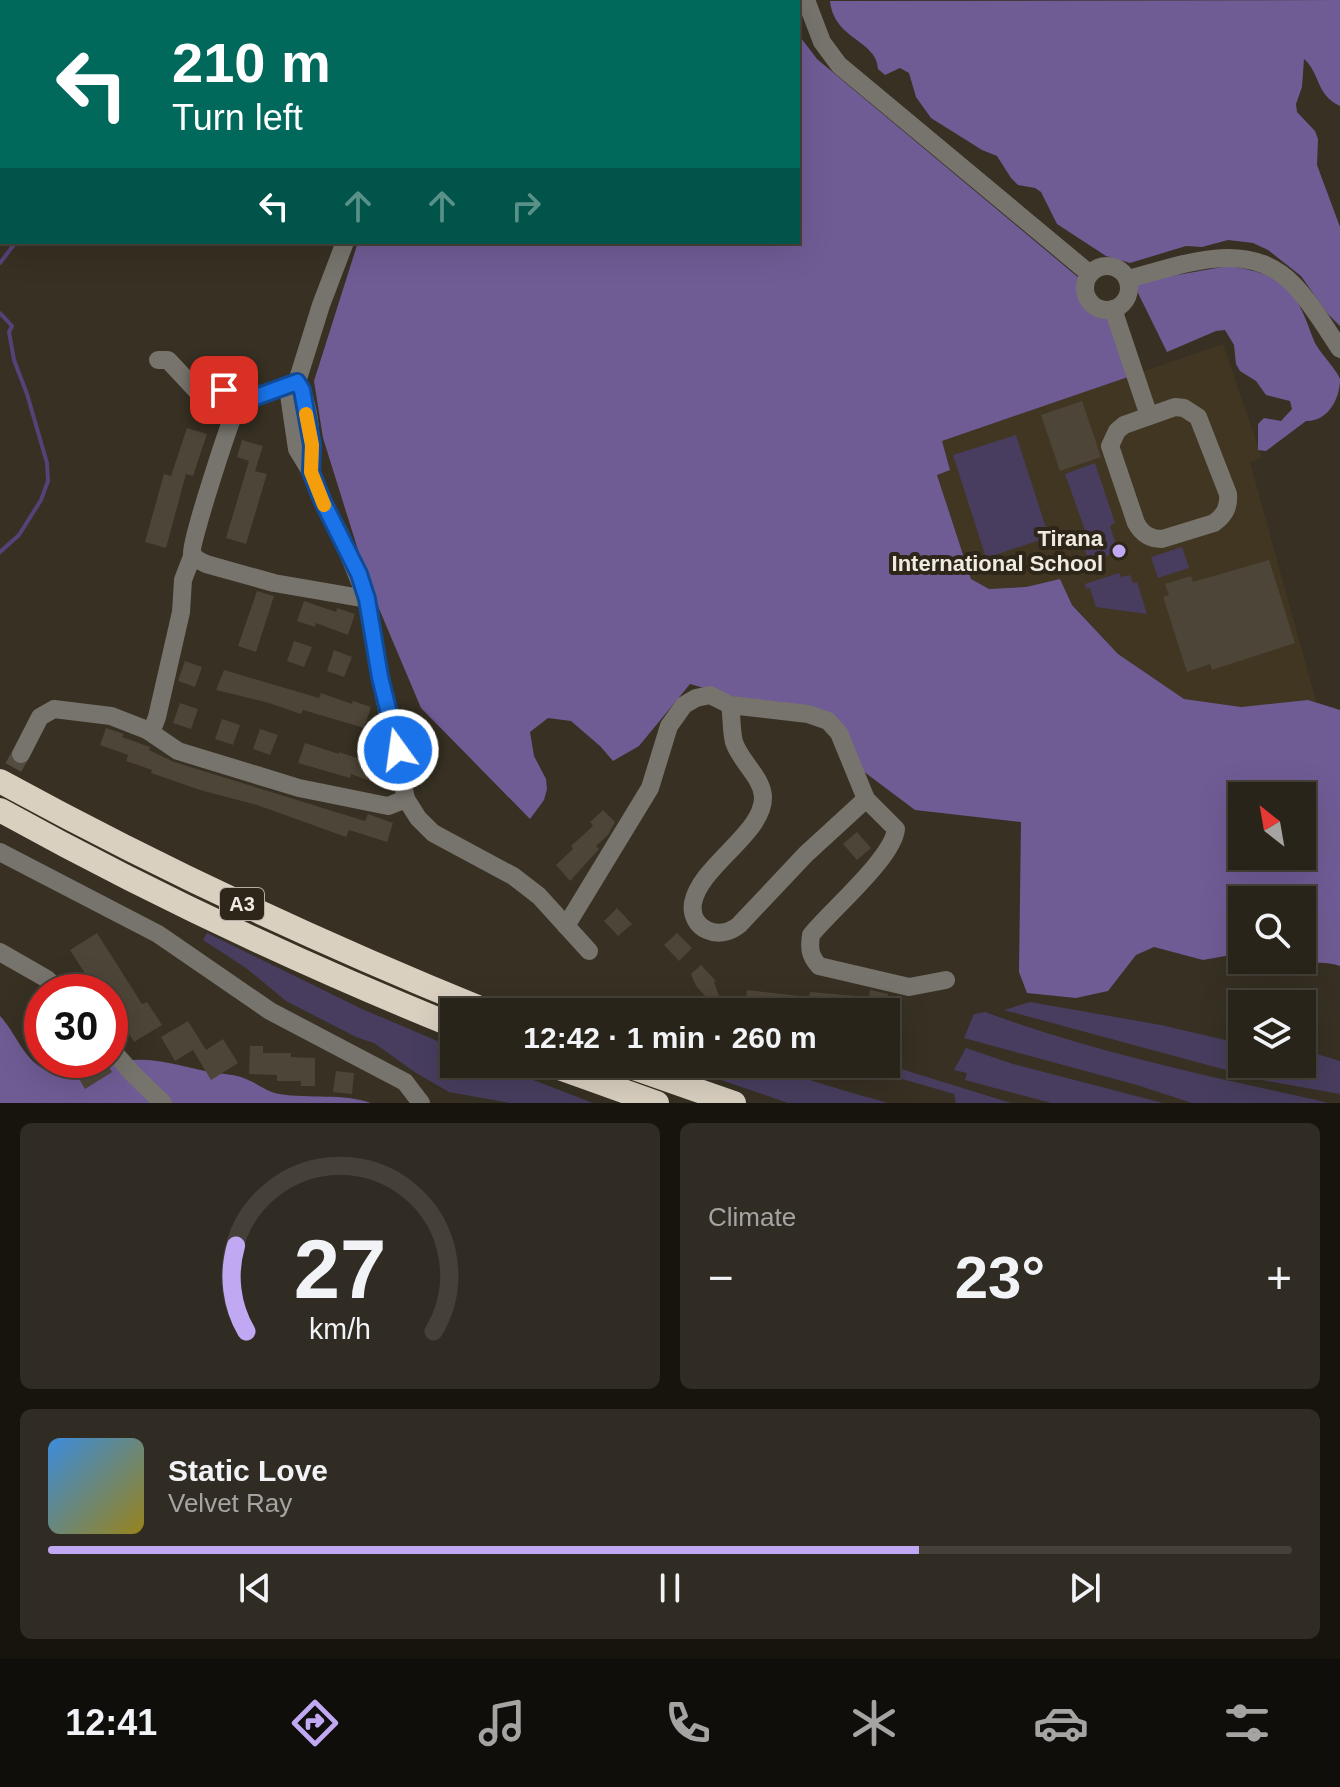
<!DOCTYPE html>
<html lang="en">
<head>
<meta charset="utf-8">
<style>
  :root { --surface:#29241a; --page:#312c23; --text:#f1f3f6; --muted:#a5a4a2; --line:#454139; --accent:#c1a8f3 }
  body { margin:0; font-family:Helvetica,sans-serif; background:var(--page); color:var(--text); height:100vh; display:flex; flex-direction:column; font-size:30px; white-space:nowrap }
  * { box-sizing:border-box; margin:0 }
  p { font-size:26px; color:var(--muted) }
  .icon { flex:none; width:44px; height:44px; fill:none; stroke:currentColor; stroke-width:2; stroke-linecap:round; stroke-linejoin:round }
  .map { position:relative; height:1103px; overflow:hidden }
  .panel { display:flex; flex-direction:column; gap:20px; padding:20px; background:#17140e; flex:1 }
  .panel>* { flex:none }
  .top-card { position:absolute; left:0px; top:0px; width:800px; height:244px; box-shadow:0 8px 32px #0002,0 0 0 2px var(--line); background:#00695c; color:#fff; overflow:hidden }
  .needle { width:52px; rotate:329deg }
  .tools { position:absolute; left:1228px; top:782px; display:grid; gap:16px }
  .tools a { display:grid; place-items:center; width:88px; height:88px; border-radius:0px; background:var(--surface); box-shadow:0 8px 32px #0002,0 0 0 2px var(--line); font-size:40px }
  .speed { position:absolute; left:24px; top:974px; display:flex; gap:16px; font-size:40px; font-weight:700; text-align:center }
  .speed>* { display:grid; place-content:center; width:104px; height:104px; border-radius:50%; background:var(--surface); box-shadow:0 8px 32px #0002,0 0 0 2px var(--line); line-height:1 }
  .speed .limit { border:12px solid #d22; background:#fff; color:#111 }
  .pin { position:absolute; display:grid; place-items:center; width:68px; height:68px; color:#fff; margin:-34px; border-radius:16px; box-shadow:0 4px 12px #0006 }
  .me { position:absolute; width:88px; margin:-44px; rotate:346deg; stroke-linejoin:round; filter:drop-shadow(0 0 6px #0008) }
  .turn { display:flex; align-items:center; gap:28px; height:168px; padding:0 40px; font-size:36px }
  .turn .icon { width:104px; height:104px; stroke-width:2.5 }
  .turn b { display:block; font-size:56px; line-height:68px }
  .lanes { display:flex; align-items:center; height:76px; padding:0 40px; background:#0003; justify-content:center; gap:40px; direction:ltr }
  .lanes .off { opacity:.35 }
  .big { font-size:60px; font-weight:700; line-height:1.1 }
  .panel .widget { flex:1; display:flex; flex-direction:column; justify-content:center; gap:12px; min-width:0; padding:0 28px; border-radius:12px; background:var(--page) }
  .panel .dial { align-items:center; gap:0 }
  .dial svg { height:208px; overflow:visible; fill:none; stroke:var(--line); stroke-width:7; stroke-linecap:round; text-anchor:middle }
  .dial text { fill:var(--text); stroke:none }
  .song { display:flex; align-items:center; gap:24px }
  .cover { width:96px; height:96px; border-radius:12px; background:linear-gradient(135deg,hsl(210 70% 55%),hsl(50 70% 35%)) }
  .played { height:8px; border-radius:4px; background:linear-gradient(90deg,var(--accent) 70%,var(--line) 70%) }
  .keys { display:flex; justify-content:space-around; direction:ltr }
  .heat { display:flex; justify-content:space-between; align-items:center; font-size:44px; direction:ltr }
  .panel .tiles { flex:1; display:grid; gap:20px; grid-template-columns:1fr 1fr }
  .widget:last-child { grid-column:span 2 }
  .trip { position:absolute; left:440px; top:998px; width:460px; height:80px; border-radius:0px; background:var(--surface); box-shadow:0 8px 32px #0002,0 0 0 2px var(--line); font-weight:700; line-height:80px; text-align:center }
  .menu { display:flex; height:128px; justify-content:space-around; align-items:center; background:#100e0a; color:var(--muted) }
  .menu .icon { width:56px; height:56px }
  .menu .selected { color:var(--accent) }
  .menu b { font-size:36px; color:var(--text) }
  .map>svg:first-child { display:block }
  .built { fill:#403622 }
  .green { fill:#483d5e }
  .forest { fill:#6f5c95; fill-rule:evenodd }
  .lines { fill:none; stroke-linecap:round; stroke-linejoin:round }
  .stream { stroke:#554279; stroke-width:4 }
  .building { fill:#4d4537 }
  .minor-tunnel { stroke:#534c40; stroke-width:18; stroke-dasharray:18 9; stroke-linecap:butt }
  .minor { stroke:#77746d; stroke-width:18 }
  .major { stroke:#beb6a8; stroke-width:20 }
  .highway { stroke:#d9d0c0; stroke-width:24 }
  .route-casing { stroke:#114b97; stroke-width:20 }
  .route { stroke:#1a73e8; stroke-width:14 }
  .slow { stroke:#f59e0b; stroke-width:14 }
  .poi-dot { fill:#c1a8f3; stroke:#2d2619; stroke-width:3 }
  .labels { text-anchor:middle; stroke-width:8; stroke-linejoin:round; paint-order:stroke }
  .shield { fill:#2d2619; stroke:#b5afa6; stroke-width:2 }
  .shield-label { font-size:20px; font-weight:bold; fill:#efeae2 }
  .poi-label { font-size:22px; font-weight:bold; fill:#efeae2; stroke:#2d2619; text-anchor:end }
</style>
</head>
<body>
<div class="map">
<svg width="1340" height="1103" viewBox="0 0 1340 1103">
  <rect width="100%" height="100%" fill="#373023"/>
  <path class="built" d="M1223 344 1262 458 1250 462 1316 701 1241 707 1183 699 1118 654 1072 604 1060 579 1026 587 988 589 971 579 937 474 950 469 942 441Z"/>
  <g class="green">
    <path d="M1016 435 1049 537 986 558 953 455Z"/>
    <path d="M1095 463 1115 523 1110 526 1118 551 1106 556 1103 564 1087 556 1080 536 1086 533 1065 474Z"/>
    <path d="M1182 547 1189 568 1158 578 1151 557Z"/>
    <path d="M1119 573 1121 577 1130 575 1133 583 1137 582 1147 614 1096 607 1090 588 1086 589 1085 584Z"/>
    <path d="M207 933 362 1009 454 1048V1064H492L593 1103H510L449 1092 416 1073 374 1043 356 1037 286 1001 246 968 203 940Z"/>
    <path d="M1030 1002 1161 1025 1242 1044V1064H1302V1053L1317 1054 1340 1061V1094L1267 1081 1004 1010Z"/>
    <path d="M985 1012C1096 1053 1213 1077 1329 1103H1192L1137 1085 964 1038 974 1014Z"/>
    <path d="M966 1048 1013 1064 1163 1103H1051L965 1080 967 1073 954 1070Z"/>
    <path d="M709 1064H773C787 1076 865 1096 888 1103H788L689 1069Z"/>
    <path d="M825 1064H885L1011 1103H956L954 1094 885 1074 842 1071Z"/>
  </g>
  <g class="forest">
    <path d="M1340 0V106C1315 94 1321 74 1304 59L1302 87 1296 104 1297 112 1315 131 1318 139 1317 165 1340 227V326L1327 313 1301 276 1268 250 1253 243 1228 240 1202 247 1186 246 1130 263 1106 256 1057 224 1041 192 1035 188 1018 185 1011 178 997 156 982 150 931 118 916 97 909 73 900 68 885 75 878 69C877 40 834 40 830 1Z"/>
    <path d="M798 34 817 59 1079 278C1077 299 1086 309 1106 314L1128 377 942 441 950 470 937 475 971 579 989 589 1026 587 1060 579 1072 605 1118 654 1184 699 1241 707 1308 700 1340 710V966C1313 956 1285 973 1259 960H1302V900H1242V953L1203 960 1154 947 1136 955 1108 991 1076 998 1027 993 1019 972 1021 822 915 810 859 768 823 722 690 684 639 746 613 761 600 746 571 721 548 718 530 732 534 756 546 779 547 789 544 800 530 819 421 708 369 585 323 438 314 381 358 242H798ZM1242 796H1302V856H1242Z"/>
    <path d="M1228 266C1248 269 1271 273 1286 288 1302 303 1307 324 1315 343 1321 354 1337 370 1340 379 1340 401 1326 422 1306 421L1266 451 1258 450V424L1264 418 1281 421 1292 409 1290 401 1266 395 1256 381 1240 371 1236 364 1234 345 1225 330 1216 331 1167 352 1138 293 1136 285 1143 281Z"/>
    <path d="M0 1016C15 1032 23 1057 42 1068 73 1086 96 1067 125 1061 152 1056 183 1067 210 1072 221 1074 235 1074 246 1079 257 1083 267 1092 279 1094 309 1099 343 1093 371 1103H0Z"/>
  </g>
  <g class="lines">
    <g class="stream">
      <path d="M87 0V2"/>
      <path d="M0 263 16 242"/>
      <path d="M0 313 12 326 9 332 14 360 27 394 47 463 48 481 41 500 19 535 0 552"/>
    </g>
  </g>
  <g class="building">
    <path d="M1082 401 1101 457 1060 471 1041 415Z"/>
    <path d="M187 428 207 434 193 476 186 474 166 548 145 542 164 474 171 476Z"/>
    <path d="M242 440 263 446 255 471 267 474 246 544 226 538 249 461 237 457Z"/>
    <path d="M1269 560 1295 643 1212 670 1210 664 1187 672 1163 597 1169 595 1165 584 1191 576 1193 582Z"/>
    <path d="M257 591 274 596 256 652 238 646Z"/>
    <path d="M304 601 336 612 337 608 355 614 348 635 316 623 315 627 297 621Z"/>
    <path d="M294 641 312 647 304 667 287 661Z"/>
    <path d="M334 650 352 657 344 677 327 671Z"/>
    <path d="M185 661 202 667 195 687 178 681Z"/>
    <path d="M224 670 319 698 321 693 352 704 353 701 371 707 364 728 303 710 301 714 269 703 216 690Z"/>
    <path d="M180 703 198 709 191 729 173 723Z"/>
    <path d="M222 719 240 725 233 745 215 739Z"/>
    <path d="M106 728 124 734 122 737 150 747 149 750 174 762 365 821 368 814 393 823 387 842 349 830 346 837 257 805 200 790 151 773 152 770 126 761 128 755 100 745Z"/>
    <path d="M260 729 278 735 270 755 253 749Z"/>
    <path d="M305 743 339 754V752L369 762 370 758 386 764 381 785 351 774 350 778 298 763Z"/>
    <path d="M603 810 615 822 608 835 596 846 599 849 570 881 556 865 573 849 571 846 593 826 590 822Z"/>
    <path d="M857 832 871 848 857 860 843 844Z"/>
    <path d="M617 908 632 924 618 936 604 921Z"/>
    <path d="M97 933 142 1004 147 1002 162 1025 134 1042 110 1002V992H97L70 950Z"/>
    <path d="M677 933 692 948 679 961 664 945Z"/>
    <path d="M701 965 716 981 714 982 725 1012H720L696 986 691 974Z"/>
    <path d="M747 990 809 997 810 992 856 996 853 1012H744Z"/>
    <path d="M870 990 888 994 886 1010 868 1007Z"/>
    <path d="M668 999 689 1004 688 1012H666Z"/>
    <path d="M188 1021 206 1050 223 1039 238 1063 211 1080 193 1050 175 1061 161 1037Z"/>
    <path d="M250 1046H263V1053H291V1057L315 1058V1086H301V1081H277V1075L249 1074Z"/>
    <path d="M79 1060H105L112 1072 85 1089 71 1065Z"/>
    <path d="M336 1071 354 1073 352 1094 333 1092Z"/>
  </g>
  <g class="lines">
    <path class="minor-tunnel" d="M0 791 21 754"/>
    <g class="minor">
      <path d="M806 0 822 42 839 65 1090 274"/>
      <path d="M345 242 321 305 297 382 289 395 297 449 311 472 323 502 341 536 367 599 380 677 406 799 418 818 433 833 513 876 539 896 589 951"/>
      <circle cx="1107" cy="288" r="22"/>
      <path d="M1127 279C1181 266 1246 237 1292 283 1311 302 1325 327 1340 349"/>
      <path d="M1113 309 1149 416"/>
      <path d="M158 360H168L211 406"/>
      <path d="M297 382C277 391 250 393 236 409 229 424 190 543 192 553 194 559 200 561 206 564L274 583 367 599"/>
      <path d="M297 382C311 403 312 447 311 472"/>
      <path d="M1175 407 1184 408 1198 417 1228 494C1229 507 1225 515 1214 523L1162 539C1150 539 1142 534 1136 523L1110 446 1117 431 1124 425Z"/>
      <path d="M216 412 211 406 213 398 224 390 233 393 242 402"/>
      <path d="M730 705 808 714 828 721 839 733 866 799 896 829C893 858 831 910 811 935 809 949 810 956 819 966L909 987 946 980"/>
      <path d="M147 730 154 725 157 717 181 612 183 580 193 554"/>
      <path d="M21 754 40 717 54 709 111 716 147 730 178 751 299 788 388 806 406 799"/>
      <path d="M0 852 158 934 270 1011 405 1082 421 1103"/>
      <path d="M566 926 650 788 669 726 684 705 696 698 710 695 730 705C732 716 731 730 734 742 740 761 761 776 763 796 765 833 700 865 693 903 689 929 719 942 739 925L806 854 866 799"/>
      <path d="M0 952 47 979 60 992"/>
      <path d="M110 1048 134 1075 163 1103"/>
    </g>
    <g class="major">
      <path d="M721 2 724 0"/>
      <path d="M0 156 2 157"/>
    </g>
    <g class="highway">
      <path d="M0 781C159 868 322 944 490 1012"/>
      <path d="M0 810C146 891 299 963 454 1026"/>
      <path d="M548 1064 657 1103"/>
      <path d="M622 1064 734 1103"/>
    </g>
  </g>
  <g class="lines">
    <g class="route-casing">
      <path id="route" d="M224 390 233 393 242 402 297 382 302 390 312 445 311 472 323 502 359 574 367 599 380 677 398 750"/>
    </g>
    <use href="#route" class="route"/>
    <path class="slow" d="M306 414 312 445 311 472 324 505"/>
  </g>
  <circle class="poi-dot" cx="1119" cy="551" r="8"/>
  <g class="labels">
    <rect class="shield" x="220" y="888" width="44" height="32" rx="6"/>
    <g class="shield-label">
      <text x="242" y="911">A3</text>
    </g>
    <g class="poi-label">
      <text x="1103" y="546">Tirana<tspan x="1103" dy="25">International School</tspan></text>
    </g>
  </g>
</svg>
<div class="tools">
<a><svg class="needle" viewBox="-14 -14 28 28"><path d="M0-13l5 13h-10z" fill="#e53935"/><path d="M0 13l5-13h-10z" fill="#a5a4a2"/></svg></a>
<a><svg class="icon" aria-label="search" viewBox="0 0 24 24"><circle cx="10" cy="10" r="6"/><path d="M15 15l6 6"/></svg></a>
<a><svg class="icon" aria-label="layers" viewBox="0 0 24 24"><path d="M12 4l9 5-9 5-9-5zM3 14l9 5 9-5"/></svg></a>
</div>
<div class="speed"><div class="limit">30</div></div>
<div class="pin" style="left:224px;top:390px;background:#d93025"><svg class="icon" aria-label="arrive" viewBox="0 0 24 24"><path d="M6 21V4h12l-3 4 3 4H6"/></svg></div>
<svg class="me" style="left:398px;top:750px" viewBox="-20 -20 40 40"><circle r="17" fill="#1a73e8" stroke="#fff" stroke-width="3"/><path d="M0-11L8 9 0 5-8 9z" fill="#fff"/></svg>
<div class="trip">12:42 · 1 min · 260 m</div>
<div class="top-card">
<div class="turn"><svg class="icon" aria-label="left" viewBox="0 0 24 24"><path d="M17 20v-9H6M10 6l-5 5 5 5"/></svg><div><b>210 m</b>Turn left</div></div>
<div class="lanes"><svg class="icon" aria-label="left" viewBox="0 0 24 24"><path d="M17 20v-9H6M10 6l-5 5 5 5"/></svg><svg class="icon off" aria-label="ahead" viewBox="0 0 24 24"><path d="M12 20V5M6 11l6-6 6 6"/></svg><svg class="icon off" aria-label="ahead" viewBox="0 0 24 24"><path d="M12 20V5M6 11l6-6 6 6"/></svg><svg class="icon off" aria-label="right" viewBox="0 0 24 24"><path d="M7 20v-9h11M14 6l5 5-5 5"/></svg></div>
</div>
</div>
<section class="panel">
<div class="tiles">
<div class="widget dial"><svg viewBox="0 0 100 80">
<path d="M14 69A42 42 0 1 1 86 69"/>
<path d="M14 69A42 42 0 0 1 10 36" stroke="#c1a8f3"/>
<text x="50" y="56" font-size="32" font-weight="700">27</text>
<text x="50" y="72" font-size="11">km/h</text>
</svg></div>
<div class="widget"><p>Climate</p>
<div class="heat"><a>−</a><b class="big">23°</b><a>+</a></div>
</div>
<div class="widget">
<div class="song"><i class="cover"></i><div><b>Static Love</b><p>Velvet Ray</p></div></div>
<div class="played"></div>
<div class="keys"><svg class="icon" aria-label="previous" viewBox="0 0 24 24"><path d="M18 5L8 12l10 7zM5 5v14"/></svg><svg class="icon" aria-label="pause" viewBox="0 0 24 24"><path d="M8 5v14M16 5v14"/></svg><svg class="icon" aria-label="next" viewBox="0 0 24 24"><path d="M6 5l10 7-10 7zM19 5v14"/></svg></div>
</div>
</div>
</section>
<nav class="menu">
<b>12:41</b>
<svg class="icon selected" aria-label="directions" viewBox="0 0 24 24"><path d="M12 3l9 9-9 9-9-9zM9 14v-3h6M13 9l2 2-2 2"/></svg>
<svg class="icon" aria-label="music" viewBox="0 0 24 24"><path d="M9 18V5l10-2v13"/><circle cx="6" cy="18" r="3"/><circle cx="16" cy="16" r="3"/></svg>
<svg class="icon" aria-label="phone" viewBox="0 0 24 24"><path d="M5 4h4l2 5-3 2q2 4 5 5l2-3 5 2v4C11 20 4 13 5 4z"/></svg>
<svg class="icon" aria-label="climate" viewBox="0 0 24 24"><path d="M12 3v18M4 7l16 10M4 17L20 7"/></svg>
<svg class="icon" aria-label="car" viewBox="0 0 24 24"><path d="M5 17H2v-5l4-1 3-4h7l3 4 3 1v5h-3M9 17h6M6 11h13"/><circle cx="7" cy="17" r="2"/><circle cx="17" cy="17" r="2"/></svg>
<svg class="icon" aria-label="filters" viewBox="0 0 24 24"><path d="M4 7h16M4 17h16"/><circle cx="9" cy="7" r="2"/><circle cx="15" cy="17" r="2"/></svg>
</nav>
</body>
</html>
